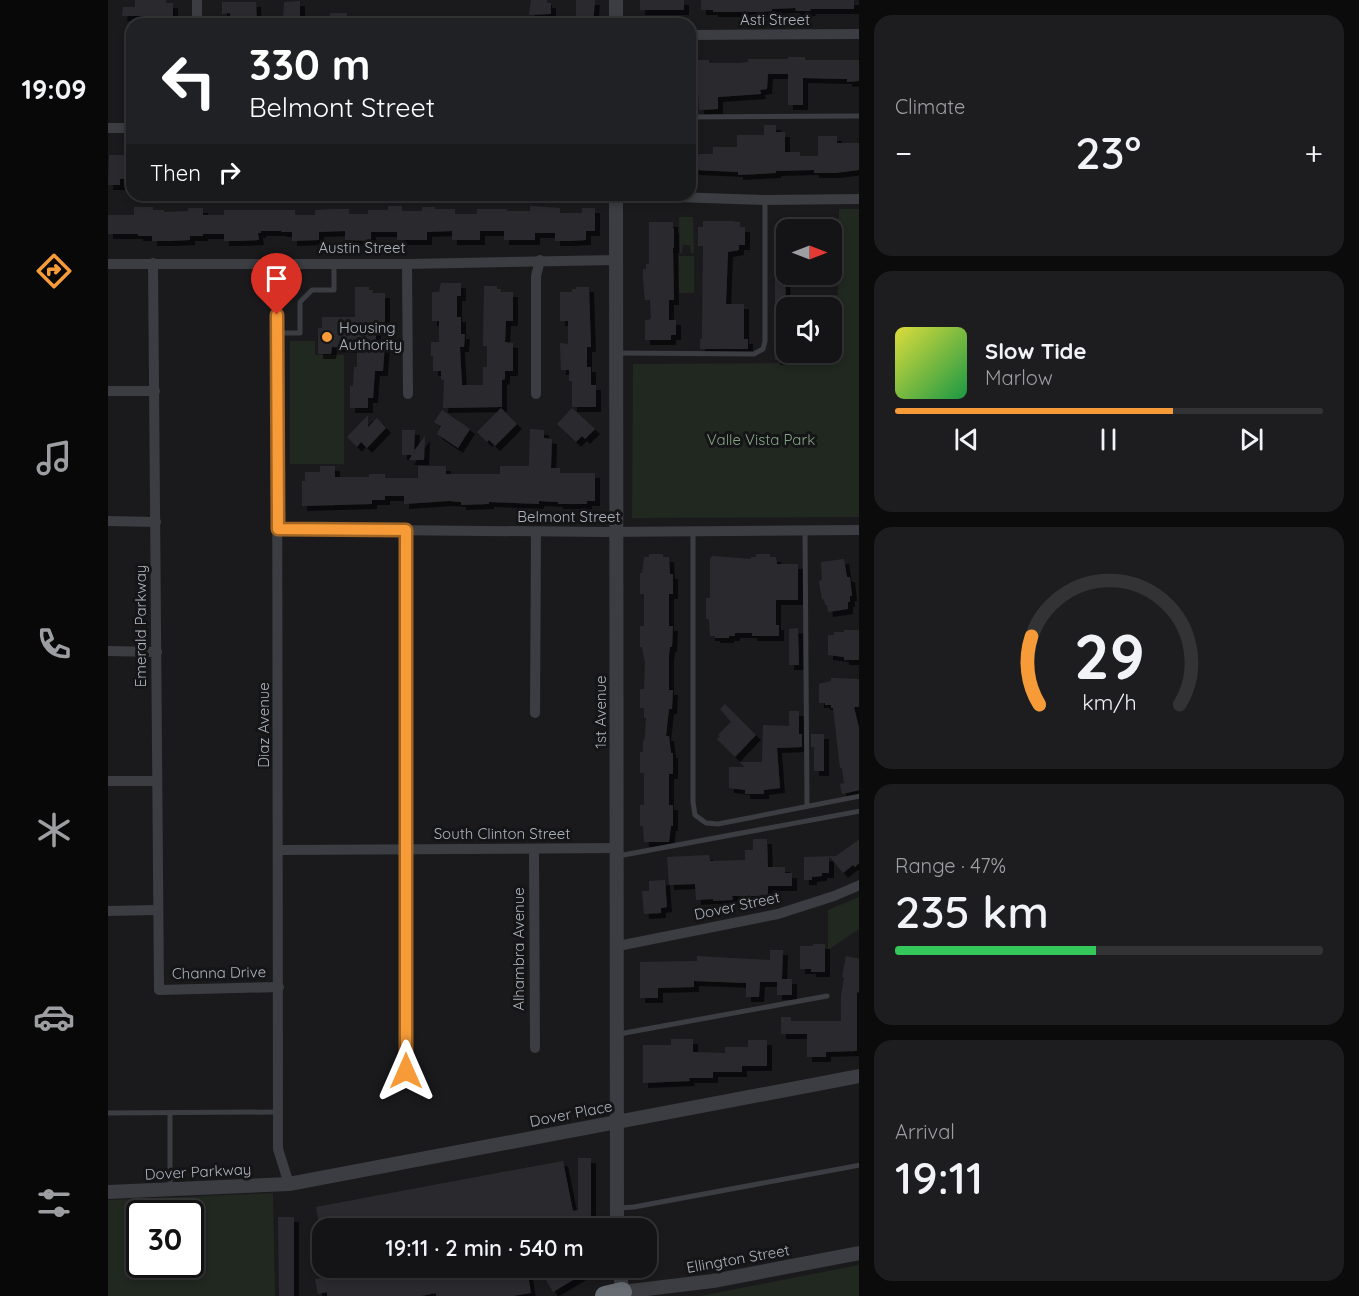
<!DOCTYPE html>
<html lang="en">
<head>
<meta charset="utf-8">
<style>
  :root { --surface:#141416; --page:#1d1d1f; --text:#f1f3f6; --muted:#9d9ea1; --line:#333335; --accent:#f79b38 }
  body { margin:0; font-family:Quicksand,sans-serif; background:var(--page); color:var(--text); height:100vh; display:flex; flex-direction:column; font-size:22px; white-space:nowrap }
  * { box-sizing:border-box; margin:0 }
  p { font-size:20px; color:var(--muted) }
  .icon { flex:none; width:33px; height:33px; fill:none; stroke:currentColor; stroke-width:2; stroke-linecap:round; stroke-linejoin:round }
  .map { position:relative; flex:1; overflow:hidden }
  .sheet { display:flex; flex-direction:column; gap:15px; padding:15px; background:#0b0b0c; width:500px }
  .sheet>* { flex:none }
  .guide { position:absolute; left:18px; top:18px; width:570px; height:183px; border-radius:18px; box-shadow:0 3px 9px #0003,0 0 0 2px var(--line); background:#202124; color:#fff; overflow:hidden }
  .needle { width:39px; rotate:90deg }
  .fabs { position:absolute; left:668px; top:219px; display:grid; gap:12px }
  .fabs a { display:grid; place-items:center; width:66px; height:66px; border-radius:12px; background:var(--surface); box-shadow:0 3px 9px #0003,0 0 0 2px var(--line); font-size:30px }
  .speed { position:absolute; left:18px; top:1200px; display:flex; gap:12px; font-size:30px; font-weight:700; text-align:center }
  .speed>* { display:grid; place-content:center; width:78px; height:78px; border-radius:50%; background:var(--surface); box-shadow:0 3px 9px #0003,0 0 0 2px var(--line); line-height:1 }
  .speed .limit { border:3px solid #111; border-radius:9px; background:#fff; color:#111 }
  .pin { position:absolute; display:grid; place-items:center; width:51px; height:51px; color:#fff; margin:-62px -26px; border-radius:50% 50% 50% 0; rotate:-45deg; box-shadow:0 0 6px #0007 }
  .pin .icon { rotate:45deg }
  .me { position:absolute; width:66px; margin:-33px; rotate:0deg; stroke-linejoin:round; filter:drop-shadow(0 0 4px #0008) }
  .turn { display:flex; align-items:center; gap:21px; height:126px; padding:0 24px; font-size:27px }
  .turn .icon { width:78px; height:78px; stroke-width:2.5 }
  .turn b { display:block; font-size:42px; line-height:51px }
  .then { display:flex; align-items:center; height:57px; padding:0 24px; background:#0003; gap:12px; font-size:22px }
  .big { font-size:45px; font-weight:600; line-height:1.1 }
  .sheet .card { flex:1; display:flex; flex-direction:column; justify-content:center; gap:9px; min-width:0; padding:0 21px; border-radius:18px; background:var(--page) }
  .sheet .dial { align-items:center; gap:0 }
  .dial svg { height:156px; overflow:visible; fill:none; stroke:var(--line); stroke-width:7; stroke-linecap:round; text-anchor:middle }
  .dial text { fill:var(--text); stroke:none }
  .song { display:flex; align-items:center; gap:18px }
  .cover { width:72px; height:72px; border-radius:9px; background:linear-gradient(135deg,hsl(60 70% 55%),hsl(140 70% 35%)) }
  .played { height:6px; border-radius:3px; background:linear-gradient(90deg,var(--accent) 65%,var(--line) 65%) }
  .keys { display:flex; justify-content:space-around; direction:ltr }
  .heat { display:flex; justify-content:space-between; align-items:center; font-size:33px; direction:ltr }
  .charge { height:9px; border-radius:4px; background:linear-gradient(90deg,#34c759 47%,var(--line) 0) }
  .trip { position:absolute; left:204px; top:1218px; width:345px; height:60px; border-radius:18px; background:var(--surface); box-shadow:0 3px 9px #0003,0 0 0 2px var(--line); font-weight:600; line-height:60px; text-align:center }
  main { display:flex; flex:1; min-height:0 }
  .tab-bar { display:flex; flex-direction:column; width:108px; justify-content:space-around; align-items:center; background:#080809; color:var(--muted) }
  .tab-bar .icon { width:42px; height:42px }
  .tab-bar .on { color:var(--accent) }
  .tab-bar b { font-size:27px; color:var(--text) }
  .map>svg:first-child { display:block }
  .green { fill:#202820; fill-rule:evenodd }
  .building { fill:#2a2b2e; filter:url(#shadow) }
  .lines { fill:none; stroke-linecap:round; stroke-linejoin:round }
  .service { stroke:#3b3d42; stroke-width:5 }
  .minor { stroke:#3b3d42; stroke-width:10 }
  .tertiary { stroke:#3b3d42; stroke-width:14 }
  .motorway { stroke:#676c73; stroke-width:20 }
  .route-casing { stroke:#a16524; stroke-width:15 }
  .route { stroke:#f79b38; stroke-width:10 }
  .poi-dot { fill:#f79b38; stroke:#151518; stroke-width:2 }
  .labels { text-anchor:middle; stroke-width:6; stroke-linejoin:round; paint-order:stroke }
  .street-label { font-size:15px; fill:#acb4bc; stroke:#151518 }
  .poi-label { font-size:15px; fill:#acb4bc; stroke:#151518; text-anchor:start }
  .park-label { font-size:15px; fill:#86a783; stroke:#151518 }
</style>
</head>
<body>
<main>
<nav class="tab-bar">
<b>19:09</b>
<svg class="icon on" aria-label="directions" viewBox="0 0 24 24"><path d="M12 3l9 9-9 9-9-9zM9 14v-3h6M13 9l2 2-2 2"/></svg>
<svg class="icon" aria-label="music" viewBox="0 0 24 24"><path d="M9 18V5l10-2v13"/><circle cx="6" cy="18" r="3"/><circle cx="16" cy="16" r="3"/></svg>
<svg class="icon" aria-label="phone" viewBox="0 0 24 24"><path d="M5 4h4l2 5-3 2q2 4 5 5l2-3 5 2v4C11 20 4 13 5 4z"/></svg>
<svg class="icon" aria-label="climate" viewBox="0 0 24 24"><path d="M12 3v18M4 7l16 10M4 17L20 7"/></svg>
<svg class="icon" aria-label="car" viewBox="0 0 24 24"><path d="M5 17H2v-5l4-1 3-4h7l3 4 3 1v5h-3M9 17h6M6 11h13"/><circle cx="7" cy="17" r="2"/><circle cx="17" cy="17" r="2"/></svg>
<svg class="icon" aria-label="filters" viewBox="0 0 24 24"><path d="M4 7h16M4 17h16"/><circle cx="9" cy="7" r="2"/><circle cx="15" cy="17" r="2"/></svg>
</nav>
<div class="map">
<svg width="752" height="1296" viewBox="0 0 752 1296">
  <defs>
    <filter id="shadow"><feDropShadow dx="5" dy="5" stdDeviation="0" flood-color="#0009"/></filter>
  </defs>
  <rect width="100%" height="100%" fill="#1a1a1d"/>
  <g class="green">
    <path d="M731 209H751V517L524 518 525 364 678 363 679 353 723 352V308L679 307V296L730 295Z"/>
    <path d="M571 217H585L586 253H583L582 245H575L574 253H572Z"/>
    <rect x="571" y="256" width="15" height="37"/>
    <path d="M182 341H207V355H236V464H182Z"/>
    <path d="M751 897V929L720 950V910Z"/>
    <path d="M165 1193 167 1296H0V1200ZM32 1214H82V1264H32Z"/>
    <path d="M751 1265V1296H592Z"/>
  </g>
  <g class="building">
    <path d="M27 0H58V3H65V24H35V16H14L15 7H27Z"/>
    <path d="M423 0H439V3H443V14L421 15Z"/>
    <path d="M468 0H487L485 24H468Z"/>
    <rect x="532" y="0" width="44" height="10"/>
    <path d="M593 0H746V9H702L703 11H688L687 8 664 9V11L652 12H605V10H593Z"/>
    <path d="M192 1V24H175L176 2Z"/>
    <path d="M114 2H148L149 23 122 24V13L114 14Z"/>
    <rect x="222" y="13" width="17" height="11"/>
    <path d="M680 57H697V60H751V81L739 82V79H733L695 78V105H680V74H660L659 89 652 90 653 94 610 97V109L591 110 590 93H582V60H601V63H631L640 62V59H680Z"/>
    <path d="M656 125H668V132H677V152H692V156H710V136H729V143H752V170L727 173H706V170L668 171V173L630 175V172L586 170 584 154H605V147H629V135H656Z"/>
    <path d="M1 155H24V179H12V185H0Z"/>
    <path d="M280 206H294V211H314V207H327V209H347V214H369V209H399V211H422V206L452 208V213H474V208H487V231H478V240L461 241H447V233H427V240H396V231H372V240H344V231L319 232V240H289V232H263V241L237 240V231L211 232V240L184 241V232H174L173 231H153V233H150L151 240 128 241H116V234H95V236H82V240L61 241H44V236H30V234H0V215H26V207H45V210H56V212L80 211V208H95V215H116V210H187V215H207V210L227 209H241V214H260V210H280Z"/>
    <path d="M595 221H627V222H632V227H637V245H631V250L620 252 618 304H636V339H640V349H592V339H594L595 246H590V227H595Z"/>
    <path d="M541 222H565V228H566V248H565L566 300H561V320H568V335H563V340H537V320H541L543 318 542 300H537L535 278V269H538V264H541Z"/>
    <path d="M667 226H677L678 360H667Z"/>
    <path d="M333 283H353V296H349V317H353V334H357L356 347H352L354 385H375V367H379V346H375L376 286H389V289H393V292H405V321H398L397 342 405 343V371H397V379L394 380V407L335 408 336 380 333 379V371H325V356H323V342H331V321H324V292H331Z"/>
    <path d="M247 287H261V290H265V293H277V322H268V343H277L275 371H267L265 398H260V408H242V386H245L246 367H249V348L224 347 223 354H210V328H214V317H247Z"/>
    <path d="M468 287H481L483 347H479V367H483V385H488V407H464V381H461V370H453L452 343 460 344V321H452V292H464V289H468Z"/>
    <path d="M393 408 409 424 387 446 381 440 379 442 369 432Z"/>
    <path d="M464 408 487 429 477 439 474 436 468 442 449 424Z"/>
    <path d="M334 410 362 429 350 448 329 434 333 426 326 422Z"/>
    <path d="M260 415V427L269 418 278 428 259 448 253 442 249 447 239 437Z"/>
    <path d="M422 429 436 430V438L444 439 443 468H452V473H487V501H479V504H450V502L431 501V504L381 502V504L353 505V502L341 501 296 504V496H277V500H264V504L194 506V481H197V472H212V466H227V477H261V474H277V478H310V466H338V474H392V466H421Z"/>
    <path d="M294 430H307L306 451 317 436 316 460H301L304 455H294Z"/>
    <path d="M541 554H555V557H561L562 574H565V594H561V626H565L564 647H562L561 656V690H565L564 709H561L558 736H561L563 753H565V774H561V805H565V826H563L561 842H536L535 826H532V805H536V773H532V752H535V742L537 736 538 718H536V708H532V689H536L537 663 534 647H532V626H536V594H532V573H534L536 557H541Z"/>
    <path d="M648 554H662V557H668L669 564H690V600H668V625H671V636H644V633H627V636H621V638H607V636H602L601 619H598V598H602V559L604 556 643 559V557H648Z"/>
    <path d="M736 559 739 577H742L744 596H742V602H740V609L720 612 719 605H717L716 599 714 600 711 581 714 580 713 562Z"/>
    <path d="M690 628 691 665H681V629Z"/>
    <path d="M736 630H752V660H736V657L720 655V635H726V632H736Z"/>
    <path d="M723 678 752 679V707H746L752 732V790L734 794 732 784 736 783 734 768H732L725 708H723V705H717V703H711V684L723 681Z"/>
    <path d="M617 704 648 735 627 757 609 739 612 736 610 735 623 722 612 709Z"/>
    <path d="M681 711H691V734H694V747L669 748 672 788 656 790V794H637V790L621 788V767H637L632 762H654L655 725 681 726Z"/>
    <path d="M703 734H716V771H706V747H703Z"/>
    <path d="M645 839H659L660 867H677V873H684V886H660V898H648V896H624L625 900 605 901V899L588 900 587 884 561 885 559 857 601 855 602 861 637 860V850H645Z"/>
    <path d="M752 839V862L747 867 745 865 735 873 721 856V873H714V876L704 877V880H696V857L728 856Z"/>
    <path d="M557 880 559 907 553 908V913L536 914 534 891H541V881Z"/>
    <path d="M705 944H717V972H703V969H692V946H705Z"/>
    <path d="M662 950H675L674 979H684V995H669V982H652L651 997H638V983L586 981V987L550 988V998H532V962L589 961V956L662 960Z"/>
    <path d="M738 956 752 959V993L749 992V1051L718 1052V1057H699V1034H673V1017H683V1021H733V996L736 978 734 977Z"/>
    <path d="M563 1039H585V1052L617 1053V1047H640V1040H659V1066H634V1072H605V1078H581L582 1081 535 1083V1045H563Z"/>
    <path d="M470 1158H483V1228H470V1220L427 1228H306V1225L285 1228H212L208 1207 455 1161 465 1211 470 1210Z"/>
    <path d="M170 1217H186V1296H171Z"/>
    <path d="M212 1268H253V1271L270 1268H384V1271L404 1268H419L423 1293 405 1296H328V1293L313 1296H219V1292L210 1294 207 1279 214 1278Z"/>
    <path d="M455 1268H485L445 1292 437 1278Z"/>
  </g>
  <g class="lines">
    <g class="service">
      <path d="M582 117 752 116"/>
      <path d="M169 333H192V302L204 290H226V263"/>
      <path d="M509 353 646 354 655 349 657 341V200"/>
      <path d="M697 530 699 806"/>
      <path d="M585 531V802L587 815 598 823 610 824 752 796"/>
      <path d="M510 856 752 811"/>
      <path d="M511 1034 719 996"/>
      <path d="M0 1113 169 1112"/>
      <path d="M62 1189V1113"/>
      <path d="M511 1208 526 1207 752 1165"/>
    </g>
    <g class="minor">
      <path d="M89 0V24"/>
      <path d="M582 35 752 34"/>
      <path d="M0 128H24"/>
      <path d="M508 195 657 200 752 199"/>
      <path d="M45 263 51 990 171 987"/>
      <path d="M169 263 170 1149 181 1184"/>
      <path d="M0 264H299L508 260"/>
      <path d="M299 264 300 394"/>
      <path d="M0 391H47"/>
      <path d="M428 394V276L432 260"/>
      <path d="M0 521 48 522"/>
      <path d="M170 529 495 532 752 530"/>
      <path d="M298 530V1071"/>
      <path d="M0 651 49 652"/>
      <path d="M427 713 428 532"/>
      <path d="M0 781H48"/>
      <path d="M171 850 510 848"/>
      <path d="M426 850 427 1048"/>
      <path d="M0 911 49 910"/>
      <path d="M510 946 670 914 726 896 752 885"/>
    </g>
    <g class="tertiary">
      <path d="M508 0V24"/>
      <path d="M508 195 509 1228"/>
      <path d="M0 1192 181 1184 752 1076"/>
      <path d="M512 1268 514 1292 605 1281 752 1253"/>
    </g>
    <path class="motorway" d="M497 1296 514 1292"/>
  </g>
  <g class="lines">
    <g class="route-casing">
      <path id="route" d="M169 315 170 529 298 530V1071"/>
    </g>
    <use href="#route" class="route"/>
  </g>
  <circle class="poi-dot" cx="219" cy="337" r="6"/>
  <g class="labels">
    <g class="street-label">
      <text x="667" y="25">Asti Street</text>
      <text x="254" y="253">Austin Street</text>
      <text x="461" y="522">Belmont Street</text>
      <text transform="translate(33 626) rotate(-90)" y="5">Emerald Parkway</text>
      <text transform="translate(493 712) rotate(-90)" y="5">1st Avenue</text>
      <text transform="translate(156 725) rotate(-90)" y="5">Diaz Avenue</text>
      <text x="394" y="839">South Clinton Street</text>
      <text transform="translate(629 906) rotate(-12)" y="5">Dover Street</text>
      <text transform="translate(411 949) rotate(-90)" y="5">Alhambra Avenue</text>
      <text transform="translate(111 973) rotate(-1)" y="5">Channa Drive</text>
      <text transform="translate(463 1114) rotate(-11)" y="5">Dover Place</text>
      <text transform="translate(90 1172) rotate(-3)" y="5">Dover Parkway</text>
      <text transform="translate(630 1259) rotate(-10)" y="5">Ellington Street</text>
    </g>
    <g class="poi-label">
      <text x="231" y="333">Housing<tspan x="231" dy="17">Authority</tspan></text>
    </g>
    <g class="park-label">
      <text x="653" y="445">Valle Vista Park</text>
    </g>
  </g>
</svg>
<div class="fabs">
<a><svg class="needle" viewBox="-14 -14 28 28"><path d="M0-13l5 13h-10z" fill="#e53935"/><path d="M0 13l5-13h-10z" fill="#9d9ea1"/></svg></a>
<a><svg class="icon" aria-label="sound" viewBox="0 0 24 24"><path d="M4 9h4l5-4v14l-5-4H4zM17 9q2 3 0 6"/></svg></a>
</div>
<div class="speed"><div class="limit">30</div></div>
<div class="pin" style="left:169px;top:315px;background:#d93025"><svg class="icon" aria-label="arrive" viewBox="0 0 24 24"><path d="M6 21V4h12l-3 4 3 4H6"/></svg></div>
<svg class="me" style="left:298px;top:1071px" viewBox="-20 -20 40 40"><path d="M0-17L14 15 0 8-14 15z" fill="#f79b38" stroke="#fff" stroke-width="4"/></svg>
<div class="trip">19:11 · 2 min · 540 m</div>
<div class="guide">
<div class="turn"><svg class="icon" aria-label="left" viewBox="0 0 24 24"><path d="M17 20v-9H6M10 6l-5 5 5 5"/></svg><div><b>330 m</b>Belmont Street</div></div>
<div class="then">Then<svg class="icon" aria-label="right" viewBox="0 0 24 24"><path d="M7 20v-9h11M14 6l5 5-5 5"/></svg></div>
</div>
</div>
<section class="sheet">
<div class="card"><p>Climate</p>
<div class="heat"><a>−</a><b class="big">23°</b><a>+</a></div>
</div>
<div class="card">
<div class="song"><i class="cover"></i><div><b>Slow Tide</b><p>Marlow</p></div></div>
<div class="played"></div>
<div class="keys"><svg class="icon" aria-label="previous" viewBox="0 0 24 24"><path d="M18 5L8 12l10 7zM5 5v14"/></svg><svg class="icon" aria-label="pause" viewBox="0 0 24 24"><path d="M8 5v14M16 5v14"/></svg><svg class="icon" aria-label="next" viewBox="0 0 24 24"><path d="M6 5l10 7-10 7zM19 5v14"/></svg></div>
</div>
<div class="card dial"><svg viewBox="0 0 100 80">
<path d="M14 69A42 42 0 1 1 86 69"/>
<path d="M14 69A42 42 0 0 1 10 34" stroke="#f79b38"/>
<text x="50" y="56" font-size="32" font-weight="700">29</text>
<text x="50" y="72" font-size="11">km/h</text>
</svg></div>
<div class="card"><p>Range · 47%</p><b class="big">235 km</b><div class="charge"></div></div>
<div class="card"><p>Arrival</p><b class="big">19:11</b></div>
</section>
</main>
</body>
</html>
